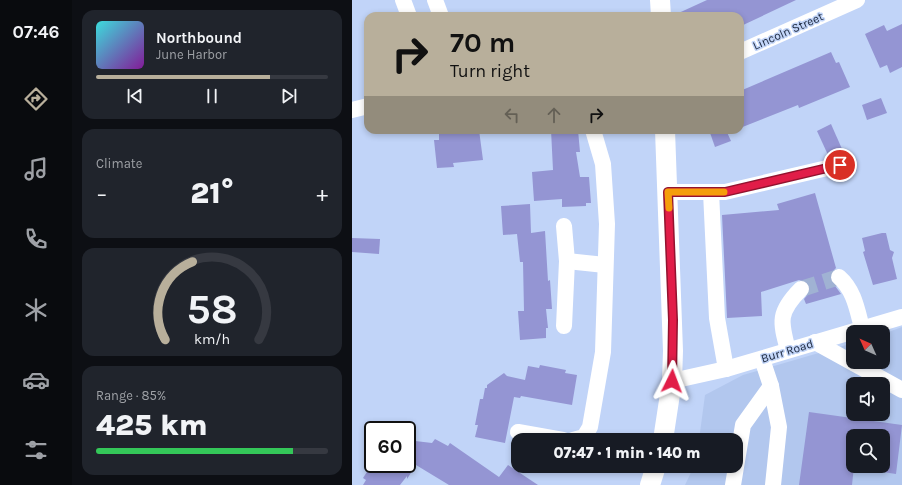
<!DOCTYPE html>
<html lang="en">
<head>
<meta charset="utf-8">
<style>
  :root { --surface:#171b24; --page:#20242c; --text:#f1f3f6; --muted:#9ea1a6; --line:#363941; --accent:#b8af9b }
  body { margin:0; font-family:Karla,sans-serif; background:var(--page); color:var(--text); height:100vh; display:flex; flex-direction:column; font-size:15px; white-space:nowrap }
  * { box-sizing:border-box; margin:0 }
  p { font-size:13px; color:var(--muted) }
  .icon { flex:none; width:22px; height:22px; fill:none; stroke:currentColor; stroke-width:2; stroke-linecap:round; stroke-linejoin:round }
  .map { position:relative; flex:1; overflow:hidden }
  .details { display:flex; flex-direction:column; gap:10px; padding:10px; background:#0d0f14; width:280px }
  .details>* { flex:none }
  .guide { position:absolute; left:12px; top:12px; width:380px; height:122px; border-radius:12px; box-shadow:0 2px 6px #0003; background:#b8af9b; color:#111; overflow:hidden }
  .needle { width:26px; rotate:315deg }
  .buttons { position:absolute; left:494px; top:325px; display:grid; gap:8px }
  .buttons a { display:grid; place-items:center; width:44px; height:44px; border-radius:8px; background:var(--surface); box-shadow:0 2px 6px #0003; font-size:20px }
  .speed { position:absolute; left:12px; top:421px; display:flex; gap:8px; font-size:20px; font-weight:700; text-align:center }
  .speed>* { display:grid; place-content:center; width:52px; height:52px; border-radius:50%; background:var(--surface); box-shadow:0 2px 6px #0003; line-height:1 }
  .speed .limit { border:2px solid #111; border-radius:6px; background:#fff; color:#111 }
  .pin { position:absolute; display:grid; place-items:center; width:34px; height:34px; color:#fff; margin:-17px; border:2px solid #fff; border-radius:50%; box-shadow:0 1px 4px #0007 }
  .me { position:absolute; width:44px; margin:-22px; rotate:3deg; stroke-linejoin:round; filter:drop-shadow(0 0 3px #0008) }
  .turn { display:flex; align-items:center; gap:14px; height:84px; padding:0 20px; font-size:18px }
  .turn .icon { width:52px; height:52px; stroke-width:2.5 }
  .turn b { display:block; font-size:28px; line-height:34px }
  .lanes { display:flex; align-items:center; height:38px; padding:0 20px; background:#0003; justify-content:center; gap:20px; direction:ltr }
  .lanes .off { opacity:.35 }
  .big { font-size:30px; font-weight:800; line-height:1.1 }
  .details .tile { flex:1; display:flex; flex-direction:column; justify-content:center; gap:6px; min-width:0; padding:0 14px; border-radius:12px; background:var(--page) }
  .details .dial { align-items:center; gap:0 }
  .dial svg { height:104px; overflow:visible; fill:none; stroke:var(--line); stroke-width:7; stroke-linecap:round; text-anchor:middle }
  .dial text { fill:var(--text); stroke:none }
  .song { display:flex; align-items:center; gap:12px }
  .cover { width:48px; height:48px; border-radius:6px; background:linear-gradient(135deg,hsl(180 70% 55%),hsl(290 70% 35%)) }
  .played { height:4px; border-radius:2px; background:linear-gradient(90deg,var(--accent) 75%,var(--line) 75%) }
  .keys { display:flex; justify-content:space-around; direction:ltr }
  .heat { display:flex; justify-content:space-between; align-items:center; font-size:22px; direction:ltr }
  .charge { height:6px; border-radius:3px; background:linear-gradient(90deg,#34c759 85%,var(--line) 0) }
  .trip { position:absolute; left:159px; top:433px; width:232px; height:40px; border-radius:12px; background:var(--surface); box-shadow:0 2px 6px #0003; font-weight:800; line-height:40px; text-align:center }
  main { display:flex; flex:1; min-height:0 }
  .dock { display:flex; flex-direction:column; width:72px; justify-content:space-around; align-items:center; background:#090b0e; color:var(--muted) }
  .dock .icon { width:28px; height:28px }
  .dock .on { color:var(--accent) }
  .dock b { font-size:18px; color:var(--text) }
  .map>svg:first-child { display:block }
  .built { fill:#b2c7ee; fill-rule:evenodd }
  .building { fill:#9495d3 }
  .lines { fill:none; stroke-linecap:round; stroke-linejoin:round }
  .minor-tunnel { stroke:#a0b2d3; stroke-width:16; stroke-dasharray:16 8; stroke-linecap:butt }
  .minor { stroke:#fff; stroke-width:16 }
  .major { stroke:#fff; stroke-width:20 }
  .route-casing { stroke:#92132f; stroke-width:10 }
  .route { stroke:#e11d48; stroke-width:7 }
  .slow { stroke:#f59e0b; stroke-width:7 }
  .labels { text-anchor:middle; stroke-width:3; stroke-linejoin:round; paint-order:stroke }
  .street-label { font-size:12px; fill:#1c283e; stroke:#c1d4f8 }
</style>
</head>
<body>
<main>
<nav class="dock">
<b>07:46</b>
<svg class="icon on" aria-label="directions" viewBox="0 0 24 24"><path d="M12 3l9 9-9 9-9-9zM9 14v-3h6M13 9l2 2-2 2"/></svg>
<svg class="icon" aria-label="music" viewBox="0 0 24 24"><path d="M9 18V5l10-2v13"/><circle cx="6" cy="18" r="3"/><circle cx="16" cy="16" r="3"/></svg>
<svg class="icon" aria-label="phone" viewBox="0 0 24 24"><path d="M5 4h4l2 5-3 2q2 4 5 5l2-3 5 2v4C11 20 4 13 5 4z"/></svg>
<svg class="icon" aria-label="climate" viewBox="0 0 24 24"><path d="M12 3v18M4 7l16 10M4 17L20 7"/></svg>
<svg class="icon" aria-label="car" viewBox="0 0 24 24"><path d="M5 17H2v-5l4-1 3-4h7l3 4 3 1v5h-3M9 17h6M6 11h13"/><circle cx="7" cy="17" r="2"/><circle cx="17" cy="17" r="2"/></svg>
<svg class="icon" aria-label="filters" viewBox="0 0 24 24"><path d="M4 7h16M4 17h16"/><circle cx="9" cy="7" r="2"/><circle cx="15" cy="17" r="2"/></svg>
</nav>
<section class="details">
<div class="tile">
<div class="song"><i class="cover"></i><div><b>Northbound</b><p>June Harbor</p></div></div>
<div class="played"></div>
<div class="keys"><svg class="icon" aria-label="previous" viewBox="0 0 24 24"><path d="M18 5L8 12l10 7zM5 5v14"/></svg><svg class="icon" aria-label="pause" viewBox="0 0 24 24"><path d="M8 5v14M16 5v14"/></svg><svg class="icon" aria-label="next" viewBox="0 0 24 24"><path d="M6 5l10 7-10 7zM19 5v14"/></svg></div>
</div>
<div class="tile"><p>Climate</p>
<div class="heat"><a>−</a><b class="big">21°</b><a>+</a></div>
</div>
<div class="tile dial"><svg viewBox="0 0 100 80">
<path d="M14 69A42 42 0 1 1 86 69"/>
<path d="M14 69A42 42 0 0 1 35 9" stroke="#b8af9b"/>
<text x="50" y="56" font-size="32" font-weight="700">58</text>
<text x="50" y="72" font-size="11">km/h</text>
</svg></div>
<div class="tile"><p>Range · 85%</p><b class="big">425 km</b><div class="charge"></div></div>
</section>
<div class="map">
<svg width="550" height="485" viewBox="0 0 550 485">
  <rect width="100%" height="100%" fill="#c1d4f8"/>
  <path class="built" d="M550 327V485H333L342 466H384V440H347L353 395 391 375 501 343V362H531V334ZM501 384H531V414H501ZM501 436H531V466H501Z"/>
  <g class="building">
    <path d="M355 0H444L389 26 388 16H320Z"/>
    <path d="M550 24V67L538 73 535 65 528 68 513 34 532 25 535 31Z"/>
    <path d="M479 52 484 63 487 62 498 87 447 108 446 105 388 128V91Z"/>
    <path d="M529 98 535 113 515 120 510 105Z"/>
    <path d="M479 124 490 149 476 155 465 131Z"/>
    <path d="M112 130H127L131 160 101 163 102 167 85 168 82 140H87V134L112 132Z"/>
    <path d="M199 130H226L228 152H224L228 177H237L239 203H234V206L210 207V199L182 201 180 172 201 170Z"/>
    <path d="M357 130H374L379 141 363 147Z"/>
    <path d="M463 193 484 268 478 274V279L489 294 454 304 452 299 458 292V287L455 282 447 280 409 292 410 316 375 318 370 215 427 210 425 204Z"/>
    <path d="M178 204 179 233 193 231 196 281 198 280 200 309H194L196 328H194V338L168 340 166 311H172L171 262H168L165 234 151 235 149 206Z"/>
    <path d="M530 233H534L538 250 542 252 540 258 545 279 521 285 511 252 513 251 510 238Z"/>
    <path d="M0 238 28 239 27 254 0 252Z"/>
    <path d="M188 365 214 370 213 373 225 375 220 405 169 396 168 398 162 397 153 443 123 437 126 425H123L128 399H131L133 388H135V385L152 373 155 376 173 380 176 366 187 368Z"/>
    <path d="M457 412 550 425 544 474 531 472V436H501L502 466 500 485H447Z"/>
    <path d="M83 439 96 446 98 443 147 477 156 465 186 485H97L64 465 55 479V476L48 485H11L14 480 11 478 20 464H55V440L80 443Z"/>
  </g>
  <g class="lines">
    <path class="minor-tunnel" d="M449 289 487 277"/>
    <g class="minor">
      <path d="M51 0 57 16"/>
      <path d="M83 0 89 16"/>
      <path d="M388 52 505 0"/>
      <path d="M0 110 16 106"/>
      <path d="M316 192H373L488 165"/>
      <path d="M359 192 365 318 374 369"/>
      <path d="M212 226 215 261 253 265"/>
      <path d="M487 277C502 290 505 309 510 328"/>
      <path d="M212 326 215 261"/>
      <path d="M463 342 550 390"/>
      <path d="M436 350C428 321 426 312 449 289"/>
      <path d="M410 359 419 386 427 427 421 485"/>
      <path d="M320 381 374 369 550 317"/>
      <path d="M166 432 211 440"/>
      <path d="M221 440 232 437 238 427 251 352 255 224 251 164 241 130"/>
      <path d="M381 485 391 425 419 386"/>
    </g>
    <g class="major">
      <path d="M308 0 309 16"/>
      <path d="M311 440 320 381 321 351 313 130"/>
      <path d="M298 485 304 466"/>
    </g>
  </g>
  <g class="lines">
    <g class="route-casing">
      <path id="route" d="M320 381 321 320 316 192H373L488 165"/>
    </g>
    <use href="#route" class="route"/>
    <path class="slow" d="M317 208 316 192H372"/>
  </g>
  <g class="labels">
    <g class="street-label">
      <text transform="translate(436 31) rotate(-24)" y="4">Lincoln Street</text>
      <text transform="translate(435 351) rotate(-17)" y="4">Burr Road</text>
    </g>
  </g>
</svg>
<div class="buttons">
<a><svg class="needle" viewBox="-14 -14 28 28"><path d="M0-13l5 13h-10z" fill="#e53935"/><path d="M0 13l5-13h-10z" fill="#9ea1a6"/></svg></a>
<a><svg class="icon" aria-label="sound" viewBox="0 0 24 24"><path d="M4 9h4l5-4v14l-5-4H4zM17 9q2 3 0 6"/></svg></a>
<a><svg class="icon" aria-label="search" viewBox="0 0 24 24"><circle cx="10" cy="10" r="6"/><path d="M15 15l6 6"/></svg></a>
</div>
<div class="speed"><div class="limit">60</div></div>
<div class="pin" style="left:488px;top:165px;background:#d93025"><svg class="icon" aria-label="arrive" viewBox="0 0 24 24"><path d="M6 21V4h12l-3 4 3 4H6"/></svg></div>
<svg class="me" style="left:320px;top:381px" viewBox="-20 -20 40 40"><path d="M0-17L14 15 0 8-14 15z" fill="#e11d48" stroke="#fff" stroke-width="4"/></svg>
<div class="trip">07:47 · 1 min · 140 m</div>
<div class="guide">
<div class="turn"><svg class="icon" aria-label="right" viewBox="0 0 24 24"><path d="M7 20v-9h11M14 6l5 5-5 5"/></svg><div><b>70 m</b>Turn right</div></div>
<div class="lanes"><svg class="icon off" aria-label="left" viewBox="0 0 24 24"><path d="M17 20v-9H6M10 6l-5 5 5 5"/></svg><svg class="icon off" aria-label="ahead" viewBox="0 0 24 24"><path d="M12 20V5M6 11l6-6 6 6"/></svg><svg class="icon" aria-label="right" viewBox="0 0 24 24"><path d="M7 20v-9h11M14 6l5 5-5 5"/></svg></div>
</div>
</div>
</main>
</body>
</html>
